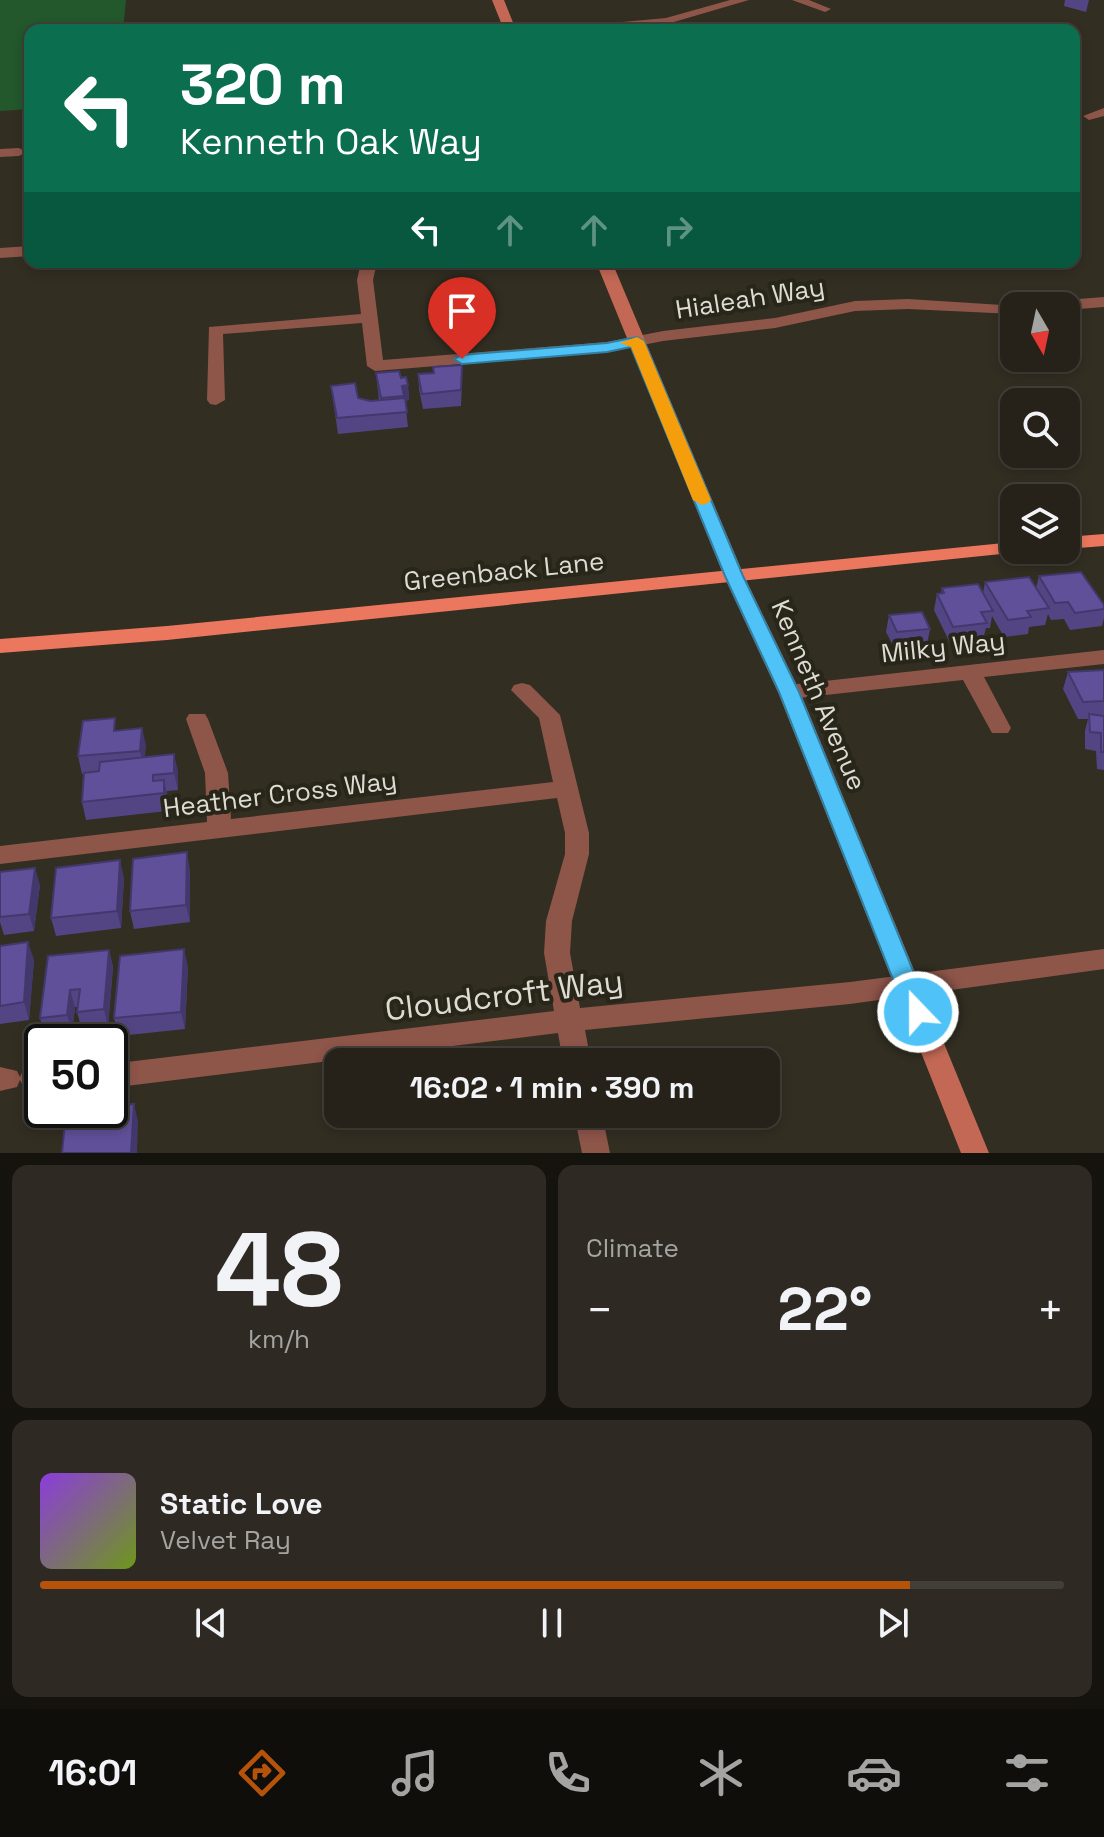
<!DOCTYPE html>
<html lang="en">
<head>
<meta charset="utf-8">
<style>
  :root { --surface:#26221a; --page:#2e2a23; --text:#f1f3f6; --muted:#a4a4a2; --line:#423f39; --accent:#b45309 }
  body { margin:0; font-family:"Space Grotesk",sans-serif; background:var(--page); color:var(--text); height:100vh; display:flex; flex-direction:column; font-size:30px; white-space:nowrap }
  * { box-sizing:border-box; margin:0 }
  p { font-size:26px; color:var(--muted) }
  .icon { flex:none; width:44px; height:44px; fill:none; stroke:currentColor; stroke-width:2; stroke-linecap:round; stroke-linejoin:round }
  .map { position:relative; height:1153px; overflow:hidden }
  .details { display:flex; flex-direction:column; gap:12px; padding:12px; background:#15130e; flex:1 }
  .details>* { flex:none }
  .hud { position:absolute; left:24px; top:24px; width:1056px; height:244px; border-radius:16px; box-shadow:0 4px 12px #0003,0 0 0 2px var(--line); background:#0b6e4f; color:#fff; overflow:hidden }
  .needle { width:52px; rotate:171deg }
  .tools { position:absolute; left:1000px; top:292px; display:grid; gap:16px }
  .tools a { display:grid; place-items:center; width:80px; height:80px; border-radius:16px; background:var(--surface); box-shadow:0 4px 12px #0003,0 0 0 2px var(--line); font-size:40px }
  .speed { position:absolute; left:24px; top:1024px; display:flex; gap:16px; font-size:40px; font-weight:700; text-align:center }
  .speed>* { display:grid; place-content:center; width:104px; height:104px; border-radius:50%; background:var(--surface); box-shadow:0 4px 12px #0003,0 0 0 2px var(--line); line-height:1 }
  .speed .limit { border:4px solid #111; border-radius:12px; background:#fff; color:#111 }
  .pin { position:absolute; display:grid; place-items:center; width:68px; height:68px; color:#fff; margin:-82px -34px; border-radius:50% 50% 50% 0; rotate:-45deg; box-shadow:0 0 8px #0007 }
  .pin .icon { rotate:45deg }
  .me { position:absolute; width:88px; margin:-44px; rotate:338deg; stroke-linejoin:round; filter:drop-shadow(0 0 6px #0008) }
  .turn { display:flex; align-items:center; gap:28px; height:168px; padding:0 24px; font-size:36px }
  .turn .icon { width:104px; height:104px; stroke-width:2.5 }
  .turn b { display:block; font-size:56px; line-height:68px }
  .lanes { display:flex; align-items:center; height:76px; padding:0 24px; background:#0003; justify-content:center; gap:40px; direction:ltr }
  .lanes .off { opacity:.35 }
  .big { font-size:60px; font-weight:800; line-height:1.1 }
  .details .card { flex:1; display:flex; flex-direction:column; justify-content:center; gap:12px; min-width:0; padding:0 28px; border-radius:16px; background:var(--page) }
  .details .dial { align-items:center; gap:0 }
  .dial b { font-size:104px; line-height:1 }
  .song { display:flex; align-items:center; gap:24px }
  .cover { width:96px; height:96px; border-radius:12px; background:linear-gradient(135deg,hsl(270 70% 55%),hsl(80 70% 35%)) }
  .played { height:8px; border-radius:4px; background:linear-gradient(90deg,var(--accent) 85%,var(--line) 85%) }
  .keys { display:flex; justify-content:space-around; direction:ltr }
  .heat { display:flex; justify-content:space-between; align-items:center; font-size:44px; direction:ltr }
  .details .tiles { flex:1; display:grid; gap:12px; grid-template-columns:1fr 1fr }
  .card:last-child { grid-column:span 2 }
  .trip { position:absolute; left:324px; top:1048px; width:456px; height:80px; border-radius:16px; background:var(--surface); box-shadow:0 4px 12px #0003,0 0 0 2px var(--line); font-weight:800; line-height:80px; text-align:center }
  .dock { display:flex; height:128px; justify-content:space-around; align-items:center; background:#0f0e0a; color:var(--muted) }
  .dock .icon { width:56px; height:56px }
  .dock .active { color:var(--accent) }
  .dock b { font-size:36px; color:var(--text) }
  .map>svg:first-child { display:block }
  .green { fill:#22582c }
  .lines { fill:none; stroke-linecap:round; stroke-linejoin:round }
  .minor { fill:#8e5549; fill-rule:evenodd }
  .secondary { fill:#c36855; fill-rule:evenodd }
  .primary { fill:#eb775e; fill-rule:evenodd }
  .wall { fill:#534584 }
  .shaded-wall { fill:#43386c }
  .building { fill:#60509a; stroke:#43386c; stroke-width:2 }
  .route { fill:#4fc3f7; stroke:#337fa1; stroke-width:2 }
  .slow { fill:#f59e0b }
  .labels { text-anchor:middle; stroke-width:8; stroke-linejoin:round; paint-order:stroke }
  .street-label { font-size:26px; fill:#dddbd3; stroke:#282519 }
  .near-street-label { font-size:32px; fill:#dddbd3; stroke:#282519 }
</style>
</head>
<body>
<div class="map">
<svg width="1104" height="1153" viewBox="0 0 1104 1153">
  <rect width="100%" height="100%" fill="#322e22"/>
  <path class="green" d="M0 0H126L123 30H30V109L0 111Z"/>
  <g class="lines">
    <g class="minor">
      <path d="M730 0H749L667 24 561 30 567 27 666 18Z"/>
      <path d="M792 0H809L831 9 825 12Z"/>
      <path d="M355 22 409 27 415 30H219L225 27Z"/>
      <path d="M1104 108V116L1089 120 1083 116Z"/>
      <path d="M0 149 19 148 26 152 19 156 0 157Z"/>
      <path d="M30 246V256L0 258V248Z"/>
      <path d="M361 262H377L373 280 383 360 607 342 663 331 775 318 855 301 908 299 1020 306H1014V314L908 309 855 311 775 328 663 341 607 352 375 371 367 366 362 323 223 334 225 400 216 405 210 404 207 400 209 327 361 314 357 280Z"/>
      <path d="M1104 297V307L1066 310V306H1045L1053 301Z"/>
      <path d="M1104 650V664L984 677 1011 728 1008 733H992L963 680 789 699 781 697 778 692 781 687 789 685Z"/>
      <path d="M522 683 530 685 560 715 589 833V854L572 921 570 953 580 1008 850 982 1104 949V969L850 1004 585 1030 591 1062H563L558 1033 110 1088V1064L554 1011 544 953 546 921 565 854V833L557 798 0 864V846L207 822 205 773 186 719 189 714H205L208 719 228 773 231 819 553 782 539 718 511 690 514 685Z"/>
      <path d="M33 1066H42V1090L23 1086 20 1080 17 1087 0 1091V1067L17 1071 20 1077 23 1070Z"/>
      <path d="M574 1114H602L610 1153H582Z"/>
    </g>
    <g class="secondary">
      <path d="M492 0H504L516 30H504Z"/>
      <path d="M596 262H612L744 576 800 692 989 1153H961L778 692 724 576Z"/>
    </g>
    <g class="primary">
      <path d="M1104 534V546L1066 549V537Z"/>
      <path d="M1014 542V550H1022L1021 552 167 640 0 653V639L167 626Z"/>
    </g>
  </g>
  <g class="wall">
    <path d="M1065 0H1089L1086 12 1064 6Z"/>
    <path d="M376 373 401 378 408 385 409 400 405 401 408 427 338 434 331 386 358 398 370 401 379 400Z"/>
    <path d="M418 374 462 380 461 406 423 409 419 389Z"/>
    <path d="M1039 576 1104 605V618L1102 626 1070 630 1064 619 1051 620 1048 614 1045 625 1029 627 1028 634 1004 637 992 616 990 628H986L983 639 950 643 934 610 937 594 941 593 942 588 983 593 985 582 1036 588Z"/>
    <path d="M889 615 930 629 927 645 895 649 886 632Z"/>
    <path d="M1104 670V770L1097 769 1096 751 1085 749V731L1088 719H1078L1063 689 1068 672Z"/>
    <path d="M146 745 144 757 178 771V790L167 791V811L86 820 82 802 84 774H82L78 756Z"/>
    <path d="M190 870V922L134 929 130 911Z"/>
    <path d="M0 872 40 885 34 931 4 935 0 922Z"/>
    <path d="M124 878 121 928 56 936 51 918Z"/>
    <path d="M0 946 34 960 29 1020 0 1024Z"/>
    <path d="M109 950 113 967 108 1027 82 1030 77 1012 78 1007H75L72 1033 45 1036 40 1018Z"/>
    <path d="M188 967 185 1029 119 1036 114 1018Z"/>
  </g>
  <g class="shaded-wall">
    <path d="M408 385 409 400 404 401 402 386Z"/>
    <path d="M142 728 146 745 144 768 140 751Z"/>
    <path d="M174 754 178 771V790L174 773Z"/>
    <path d="M164 780 168 797 167 811 164 793Z"/>
    <path d="M187 852 190 870V922L186 905Z"/>
    <path d="M120 860 124 878 121 928 117 911Z"/>
    <path d="M35 868 40 885 34 931 29 914Z"/>
    <path d="M28 942 34 960 29 1020 24 1002Z"/>
    <path d="M184 949 188 967 185 1029 181 1012Z"/>
    <path d="M109 950 113 967 108 1027 104 1009Z"/>
    <path d="M70 990 75 1007 72 1033 67 1015Z"/>
    <path d="M134 1104 138 1121 137 1153H131Z"/>
  </g>
  <g class="building">
    <path d="M462 365 461 390 422 394 418 374 434 373 433 367Z"/>
    <path d="M399 371 401 378 406 377 408 385 402 386 404 396 381 398 376 373Z"/>
    <path d="M355 383 358 398 370 401 405 398 407 412 337 418 331 386Z"/>
    <path d="M1081 572 1104 605V609L1075 613 1068 602 1055 603 1039 576Z"/>
    <path d="M1029 577 1049 608 1027 611 1031 617 1008 620 985 582Z"/>
    <path d="M978 584 993 611 981 612 987 623 953 627 937 594 944 593 942 588Z"/>
    <path d="M922 612 930 629 897 632 889 615Z"/>
    <path d="M1104 670V701L1083 702 1068 672Z"/>
    <path d="M1089 714 1104 716V752H1101V733L1090 732Z"/>
    <path d="M115 718 114 731 142 728 140 751 78 756 83 721Z"/>
    <path d="M174 754V773L153 775V781L164 780V793L82 802 84 773 99 771 100 762Z"/>
    <path d="M187 852 186 905 130 911 133 859Z"/>
    <path d="M120 860 117 911 51 918 56 868Z"/>
    <path d="M35 868 29 914 0 917V872Z"/>
    <path d="M28 942 24 1002 0 1006V946Z"/>
    <path d="M184 949 181 1012 114 1018 120 956Z"/>
    <path d="M109 950 104 1009 77 1012 80 989 70 990 67 1015 40 1018 48 956Z"/>
    <path d="M134 1104 131 1153H62L66 1112 84 1110H110V1107Z"/>
  </g>
  <path class="route" d="M637 337 644 341 743 576 799 692 930 1012 927 1019 918 1022 909 1019 906 1012 779 692 725 576 631 347 607 352 462 364 454 359 462 355 607 343Z"/>
  <path class="slow" d="M637 337 644 341 711 500 708 503 702 505 693 500 631 347 620 343Z"/>
  <g class="labels">
    <g class="street-label">
      <text transform="translate(750 298) rotate(-9)" y="9">Hialeah Way</text>
      <text transform="translate(504 571) rotate(-6)" y="9">Greenback Lane</text>
      <text transform="translate(943 647) rotate(-6)" y="9">Milky Way</text>
      <text transform="translate(819 695) rotate(67)" y="9">Kenneth Avenue</text>
      <text transform="translate(280 794) rotate(-7)" y="9">Heather Cross Way</text>
    </g>
    <g class="near-street-label">
      <text transform="translate(504 995) rotate(-7)" y="11">Cloudcroft Way</text>
    </g>
  </g>
</svg>
<div class="tools">
<a><svg class="needle" viewBox="-14 -14 28 28"><path d="M0-13l5 13h-10z" fill="#e53935"/><path d="M0 13l5-13h-10z" fill="#a4a4a2"/></svg></a>
<a><svg class="icon" aria-label="search" viewBox="0 0 24 24"><circle cx="10" cy="10" r="6"/><path d="M15 15l6 6"/></svg></a>
<a><svg class="icon" aria-label="layers" viewBox="0 0 24 24"><path d="M12 4l9 5-9 5-9-5zM3 14l9 5 9-5"/></svg></a>
</div>
<div class="speed"><div class="limit">50</div></div>
<div class="pin" style="left:462px;top:359px;background:#d93025"><svg class="icon" aria-label="arrive" viewBox="0 0 24 24"><path d="M6 21V4h12l-3 4 3 4H6"/></svg></div>
<svg class="me" style="left:918px;top:1012px" viewBox="-20 -20 40 40"><circle r="17" fill="#4fc3f7" stroke="#fff" stroke-width="3"/><path d="M0-11L8 9 0 5-8 9z" fill="#fff"/></svg>
<div class="trip">16:02 · 1 min · 390 m</div>
<div class="hud">
<div class="turn"><svg class="icon" aria-label="left" viewBox="0 0 24 24"><path d="M17 20v-9H6M10 6l-5 5 5 5"/></svg><div><b>320 m</b>Kenneth Oak Way</div></div>
<div class="lanes"><svg class="icon" aria-label="left" viewBox="0 0 24 24"><path d="M17 20v-9H6M10 6l-5 5 5 5"/></svg><svg class="icon off" aria-label="ahead" viewBox="0 0 24 24"><path d="M12 20V5M6 11l6-6 6 6"/></svg><svg class="icon off" aria-label="ahead" viewBox="0 0 24 24"><path d="M12 20V5M6 11l6-6 6 6"/></svg><svg class="icon off" aria-label="right" viewBox="0 0 24 24"><path d="M7 20v-9h11M14 6l5 5-5 5"/></svg></div>
</div>
</div>
<section class="details">
<div class="tiles">
<div class="card dial"><b>48</b><p>km/h</p></div>
<div class="card"><p>Climate</p>
<div class="heat"><a>−</a><b class="big">22°</b><a>+</a></div>
</div>
<div class="card">
<div class="song"><i class="cover"></i><div><b>Static Love</b><p>Velvet Ray</p></div></div>
<div class="played"></div>
<div class="keys"><svg class="icon" aria-label="previous" viewBox="0 0 24 24"><path d="M18 5L8 12l10 7zM5 5v14"/></svg><svg class="icon" aria-label="pause" viewBox="0 0 24 24"><path d="M8 5v14M16 5v14"/></svg><svg class="icon" aria-label="next" viewBox="0 0 24 24"><path d="M6 5l10 7-10 7zM19 5v14"/></svg></div>
</div>
</div>
</section>
<nav class="dock">
<b>16:01</b>
<svg class="icon active" aria-label="directions" viewBox="0 0 24 24"><path d="M12 3l9 9-9 9-9-9zM9 14v-3h6M13 9l2 2-2 2"/></svg>
<svg class="icon" aria-label="music" viewBox="0 0 24 24"><path d="M9 18V5l10-2v13"/><circle cx="6" cy="18" r="3"/><circle cx="16" cy="16" r="3"/></svg>
<svg class="icon" aria-label="phone" viewBox="0 0 24 24"><path d="M5 4h4l2 5-3 2q2 4 5 5l2-3 5 2v4C11 20 4 13 5 4z"/></svg>
<svg class="icon" aria-label="climate" viewBox="0 0 24 24"><path d="M12 3v18M4 7l16 10M4 17L20 7"/></svg>
<svg class="icon" aria-label="car" viewBox="0 0 24 24"><path d="M5 17H2v-5l4-1 3-4h7l3 4 3 1v5h-3M9 17h6M6 11h13"/><circle cx="7" cy="17" r="2"/><circle cx="17" cy="17" r="2"/></svg>
<svg class="icon" aria-label="filters" viewBox="0 0 24 24"><path d="M4 7h16M4 17h16"/><circle cx="9" cy="7" r="2"/><circle cx="15" cy="17" r="2"/></svg>
</nav>
</body>
</html>
